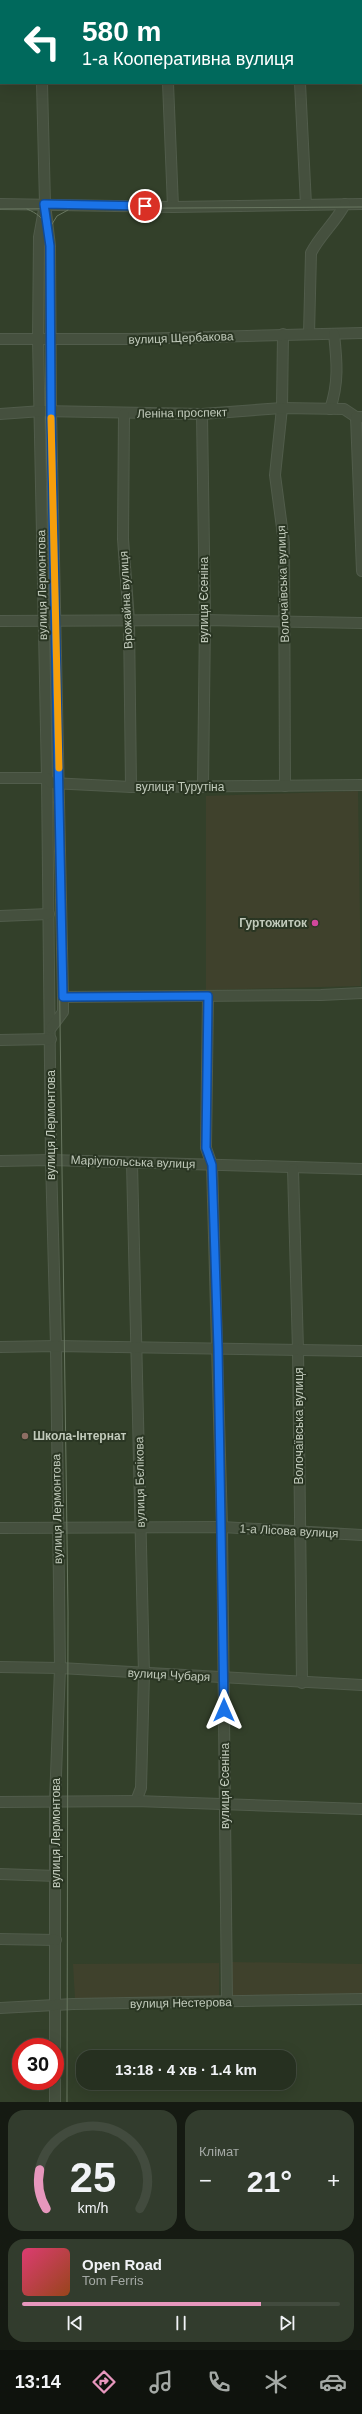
<!DOCTYPE html>
<html lang="uk">
<head>
<meta charset="utf-8">
<style>
  :root { --surface:#263020; --page:#323c2d; --text:#f1f3f6; --muted:#a4a9a5; --line:#424b3e; --accent:#e797bd }
  body { margin:0; font-family:Arial,sans-serif; background:var(--page); color:var(--text); height:100vh; display:flex; flex-direction:column; font-size:15px; white-space:nowrap }
  * { box-sizing:border-box; margin:0 }
  p { font-size:13px; color:var(--muted) }
  .icon { flex:none; width:22px; height:22px; fill:none; stroke:currentColor; stroke-width:2; stroke-linecap:round; stroke-linejoin:round }
  .map { position:relative; height:2102px; overflow:hidden }
  .drawer { display:flex; flex-direction:column; gap:8px; padding:8px; background:#151a12; flex:1 }
  .drawer>* { flex:none }
  .guide { position:absolute; left:0px; top:0px; width:362px; height:84px; box-shadow:0 4px 16px #0002,0 0 0 1px var(--line); background:#00695c; color:#fff; overflow:hidden }
  .speed { position:absolute; left:12px; top:2038px; display:flex; gap:8px; font-size:20px; font-weight:700; text-align:center }
  .speed>* { display:grid; place-content:center; width:52px; height:52px; border-radius:50%; background:var(--surface); box-shadow:0 4px 16px #0002,0 0 0 1px var(--line); line-height:1 }
  .speed .limit { border:6px solid #d22; background:#fff; color:#111 }
  .pin { position:absolute; display:grid; place-items:center; width:34px; height:34px; color:#fff; margin:-17px; border:2px solid #fff; border-radius:50%; box-shadow:0 1px 4px #0007 }
  .me { position:absolute; width:44px; margin:-22px; rotate:0deg; stroke-linejoin:round; filter:drop-shadow(0 0 3px #0008) }
  .turn { display:flex; align-items:center; gap:14px; height:84px; padding:0 16px; font-size:18px }
  .turn .icon { width:52px; height:52px; stroke-width:2.5 }
  .turn b { display:block; font-size:28px; line-height:34px }
  .big { font-size:30px; font-weight:700; line-height:1.1 }
  .drawer .tile { flex:1; display:flex; flex-direction:column; justify-content:center; gap:6px; min-width:0; padding:0 14px; border-radius:16px; background:var(--page) }
  .drawer .dial { align-items:center; gap:0 }
  .dial svg { height:104px; overflow:visible; fill:none; stroke:var(--line); stroke-width:7; stroke-linecap:round; text-anchor:middle }
  .dial text { fill:var(--text); stroke:none }
  .song { display:flex; align-items:center; gap:12px }
  .cover { width:48px; height:48px; border-radius:6px; background:linear-gradient(135deg,hsl(340 70% 55%),hsl(20 70% 35%)) }
  .played { height:4px; border-radius:2px; background:linear-gradient(90deg,var(--accent) 75%,var(--line) 75%) }
  .keys { display:flex; justify-content:space-around; direction:ltr }
  .heat { display:flex; justify-content:space-between; align-items:center; font-size:22px; direction:ltr }
  .drawer .tiles { flex:1; display:grid; gap:8px; grid-template-columns:1fr 1fr }
  .tile:last-child { grid-column:span 2 }
  .trip { position:absolute; left:76px; top:2050px; width:220px; height:40px; border-radius:16px; background:var(--surface); box-shadow:0 4px 16px #0002,0 0 0 1px var(--line); font-weight:700; line-height:40px; text-align:center }
  .menu { display:flex; height:64px; justify-content:space-around; align-items:center; background:#0f130d; color:var(--muted) }
  .menu .icon { width:28px; height:28px }
  .menu .current { color:var(--accent) }
  .menu b { font-size:18px; color:var(--text) }
  .map>svg:first-child { display:block }
  .green { fill:#3f412c }
  .lines { fill:none; stroke-linecap:round; stroke-linejoin:round }
  .minor-casing { stroke:#515c4b; stroke-width:12 }
  .minor { stroke:#45503e; stroke-width:10 }
  .tram { stroke:#697761; stroke-width:1 }
  .route-casing { stroke:#114b97; stroke-width:10 }
  .route { stroke:#1a73e8; stroke-width:7 }
  .slow { stroke:#f59e0b; stroke-width:7 }
  .hotel-dot { fill:#d1479c; stroke:#2a3623; stroke-width:1.5 }
  .education-dot { fill:#8d6e63; stroke:#2a3623; stroke-width:1.5 }
  .labels { text-anchor:middle; stroke-width:4; stroke-linejoin:round; paint-order:stroke }
  .street-label { font-size:12px; fill:#c1cabb; stroke:#2a3623 }
  .poi-label { font-size:12px; font-weight:bold; fill:#c1cabb; stroke:#2a3623; text-anchor:end }
</style>
</head>
<body>
<div class="map">
<svg width="362" height="2102" viewBox="0 0 362 2102">
  <rect width="100%" height="100%" fill="#33402a"/>
  <g class="green">
    <path d="M358 791 361 986 206 990V796Z"/>
    <path d="M231 1962 362 1964V1995L232 1998Z"/>
    <path d="M219 1963V1997L75 1999 73 1964Z"/>
  </g>
  <g class="lines">
    <g class="minor-casing">
      <g id="minor">
        <path d="M164 0V1"/>
        <path d="M269 0V1"/>
        <path d="M51 1V0"/>
        <path d="M361 44H362"/>
        <path d="M0 48H1"/>
        <path d="M42 83 45 204 50 246 51 412 63 997"/>
        <path d="M168 83 173 207"/>
        <path d="M300 83 306 205"/>
        <path d="M0 204 173 207 362 204"/>
        <path d="M45 204 39 237 38 340 47 778 51 1160 56 1346 60 1668 55 1802V2047"/>
        <path d="M283 334 282 408 275 475 284 543 285 786"/>
        <path d="M309 334 311 253C320 235 336 222 345 204"/>
        <path d="M0 339H133L362 333"/>
        <path d="M330 409C339 383 337 361 334 334"/>
        <path d="M0 414 42 411 202 414 282 408 344 409 356 417H362"/>
        <path d="M124 414 123 539 129 621 131 787"/>
        <path d="M202 414 205 620 203 787"/>
        <path d="M356 417 362 571"/>
        <path d="M0 621 205 620 362 623"/>
        <path d="M0 778H47L51 783 131 787 362 785"/>
        <path d="M0 916 49 914"/>
        <path d="M208 996 206 1148 212 1165 222 1527 227 2002"/>
        <path d="M51 1028 63 1012V997L321 995 362 993"/>
        <path d="M0 1040 51 1039"/>
        <path d="M0 1161 51 1160 362 1169"/>
        <path d="M132 1163 144 1674 141 1788 136 1801"/>
        <path d="M293 1169 298 1350 302 1683"/>
        <path d="M0 1347 56 1346 362 1351"/>
        <path d="M0 1528 222 1527 362 1535"/>
        <path d="M0 1667 60 1668 362 1685"/>
        <path d="M0 1802 136 1801 362 1809"/>
        <path d="M0 1874 56 1876"/>
        <path d="M0 1939 56 1940"/>
        <path d="M0 2008 73 2004 362 1999"/>
        <path d="M55 2074V2102"/>
      </g>
    </g>
    <use href="#minor" class="minor"/>
    <g class="tram">
      <path d="M0 209 362 207"/>
      <path d="M27 209C48 218 47 227 47 248L46 418 59 946 68 1612 67 2102"/>
      <path d="M47 232 57 216 68 210"/>
    </g>
  </g>
  <g class="lines">
    <g class="route-casing">
      <path id="route" d="M145 206 44 204 50 246 51 412 63 997 208 996 206 1148 212 1165 218 1348 224 1710"/>
    </g>
    <use href="#route" class="route"/>
    <path class="slow" d="M51 418 59 768"/>
  </g>
  <circle class="hotel-dot" cx="315" cy="923" r="4"/>
  <circle class="education-dot" cx="25" cy="1436" r="4"/>
  <g class="labels">
    <g class="street-label">
      <text transform="translate(181 338) rotate(-2)" y="4">вулиця Щербакова</text>
      <text transform="translate(182 413) rotate(-1)" y="4">Леніна проспект</text>
      <text transform="translate(283 584) rotate(-92)" y="4">Волочаївська вулиця</text>
      <text transform="translate(42 585) rotate(-91)" y="4">вулиця Лермонтова</text>
      <text transform="translate(126 600) rotate(-93)" y="4">Врожайна вулиця</text>
      <text transform="translate(204 600) rotate(-90)" y="4">вулиця Єсеніна</text>
      <text x="180" y="791">вулиця Турутіна</text>
      <text transform="translate(51 1125) rotate(-90)" y="4">вулиця Лермонтова</text>
      <text transform="translate(133 1162) rotate(2)" y="4">Маріупольська вулиця</text>
      <text transform="translate(299 1426) rotate(-90)" y="4">Волочаївська вулиця</text>
      <text transform="translate(140 1482) rotate(-91)" y="4">вулиця Бєлікова</text>
      <text transform="translate(57 1509) rotate(-91)" y="4">вулиця Лермонтова</text>
      <text transform="translate(289 1531) rotate(3)" y="4">1-а Лісова вулиця</text>
      <text transform="translate(169 1675) rotate(3)" y="4">вулиця Чубаря</text>
      <text transform="translate(225 1786) rotate(-90)" y="4">вулиця Єсеніна</text>
      <text transform="translate(56 1833) rotate(-90)" y="4">вулиця Лермонтова</text>
      <text transform="translate(181 2003) rotate(-1)" y="4">вулиця Нестерова</text>
    </g>
    <g class="poi-label">
      <text x="307" y="927">Гуртожиток</text>
      <text x="33" y="1440" text-anchor="start">Школа-Інтернат</text>
    </g>
  </g>
</svg>
<div class="speed"><div class="limit">30</div></div>
<div class="pin" style="left:145px;top:206px;background:#d93025"><svg class="icon" aria-label="arrive" viewBox="0 0 24 24"><path d="M6 21V4h12l-3 4 3 4H6"/></svg></div>
<svg class="me" style="left:224px;top:1710px" viewBox="-20 -20 40 40"><path d="M0-17L14 15 0 8-14 15z" fill="#1a73e8" stroke="#fff" stroke-width="4"/></svg>
<div class="trip">13:18 · 4 хв · 1.4 km</div>
<div class="guide">
<div class="turn"><svg class="icon" aria-label="left" viewBox="0 0 24 24"><path d="M17 20v-9H6M10 6l-5 5 5 5"/></svg><div><b>580 m</b>1-а Кооперативна вулиця</div></div>
</div>
</div>
<section class="drawer">
<div class="tiles">
<div class="tile dial"><svg viewBox="0 0 100 80">
<path d="M14 69A42 42 0 1 1 86 69"/>
<path d="M14 69A42 42 0 0 1 9 39" stroke="#e797bd"/>
<text x="50" y="56" font-size="32" font-weight="700">25</text>
<text x="50" y="72" font-size="11">km/h</text>
</svg></div>
<div class="tile"><p>Клімат</p>
<div class="heat"><a>−</a><b class="big">21°</b><a>+</a></div>
</div>
<div class="tile">
<div class="song"><i class="cover"></i><div><b>Open Road</b><p>Tom Ferris</p></div></div>
<div class="played"></div>
<div class="keys"><svg class="icon" aria-label="previous" viewBox="0 0 24 24"><path d="M18 5L8 12l10 7zM5 5v14"/></svg><svg class="icon" aria-label="pause" viewBox="0 0 24 24"><path d="M8 5v14M16 5v14"/></svg><svg class="icon" aria-label="next" viewBox="0 0 24 24"><path d="M6 5l10 7-10 7zM19 5v14"/></svg></div>
</div>
</div>
</section>
<nav class="menu">
<b>13:14</b>
<svg class="icon current" aria-label="directions" viewBox="0 0 24 24"><path d="M12 3l9 9-9 9-9-9zM9 14v-3h6M13 9l2 2-2 2"/></svg>
<svg class="icon" aria-label="music" viewBox="0 0 24 24"><path d="M9 18V5l10-2v13"/><circle cx="6" cy="18" r="3"/><circle cx="16" cy="16" r="3"/></svg>
<svg class="icon" aria-label="phone" viewBox="0 0 24 24"><path d="M5 4h4l2 5-3 2q2 4 5 5l2-3 5 2v4C11 20 4 13 5 4z"/></svg>
<svg class="icon" aria-label="climate" viewBox="0 0 24 24"><path d="M12 3v18M4 7l16 10M4 17L20 7"/></svg>
<svg class="icon" aria-label="car" viewBox="0 0 24 24"><path d="M5 17H2v-5l4-1 3-4h7l3 4 3 1v5h-3M9 17h6M6 11h13"/><circle cx="7" cy="17" r="2"/><circle cx="17" cy="17" r="2"/></svg>
</nav>
</body>
</html>
